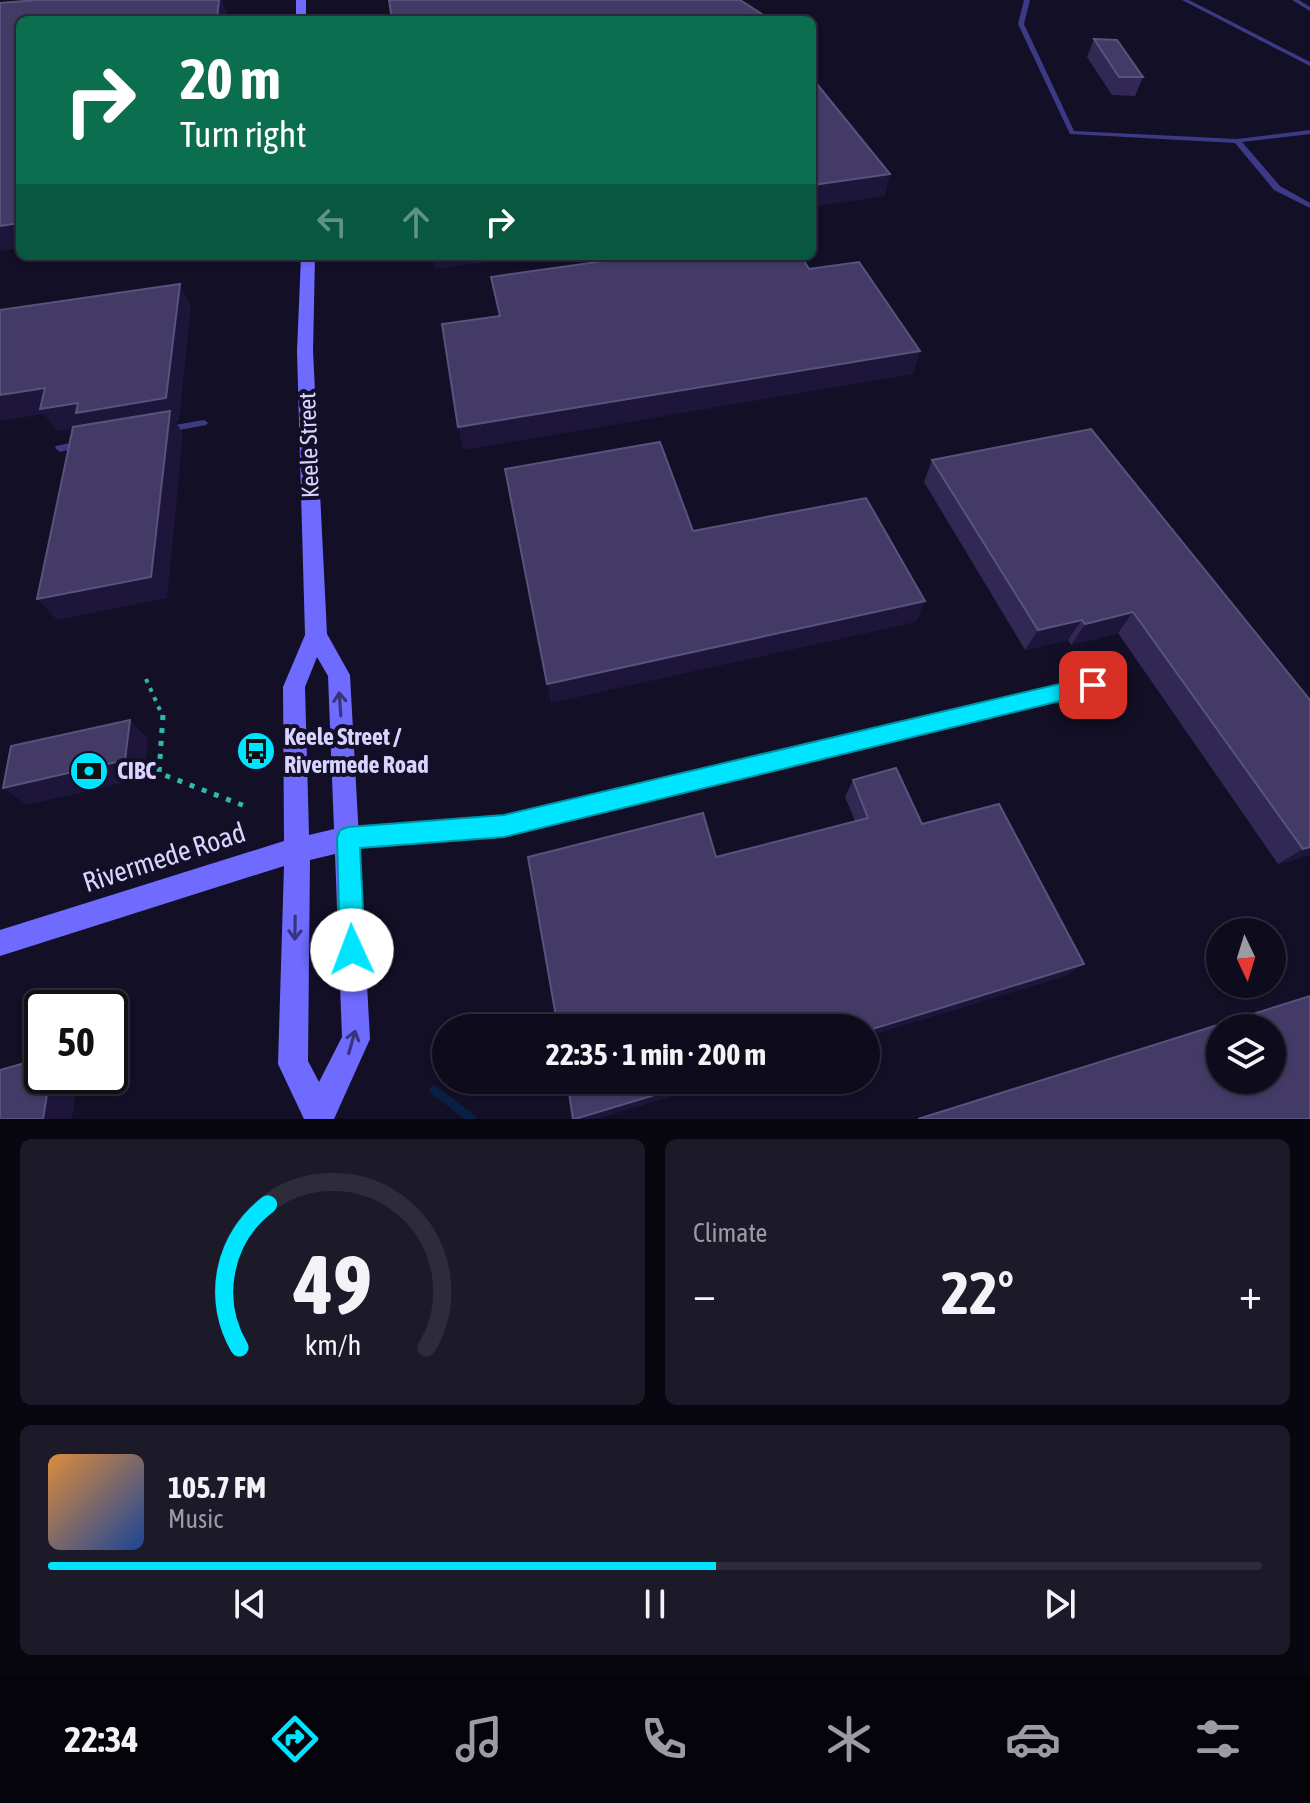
<!DOCTYPE html>
<html lang="en">
<head>
<meta charset="utf-8">
<style>
  :root { --surface:#0e0b1c; --page:#1c1929; --text:#f1f3f6; --muted:#9b9ba3; --line:#2e2b3b; --accent:#00e5ff }
  body { margin:0; font-family:"Asap Condensed",sans-serif; background:var(--page); color:var(--text); height:100vh; display:flex; flex-direction:column; font-size:30px; white-space:nowrap }
  * { box-sizing:border-box; margin:0 }
  p { font-size:26px; color:var(--muted) }
  .icon { flex:none; width:44px; height:44px; fill:none; stroke:currentColor; stroke-width:2; stroke-linecap:round; stroke-linejoin:round }
  .map { position:relative; height:1119px; overflow:hidden }
  .panel { display:flex; flex-direction:column; gap:20px; padding:20px; background:#08060f; flex:1 }
  .panel>* { flex:none }
  .top-card { position:absolute; left:16px; top:16px; width:800px; height:244px; border-radius:12px; box-shadow:0 2px 6px #0004,0 0 0 2px var(--line); background:#0b6e4f; color:#fff; overflow:hidden }
  .needle { width:52px; rotate:176deg }
  .buttons { position:absolute; left:1206px; top:918px; display:grid; gap:16px }
  .buttons a { display:grid; place-items:center; width:80px; height:80px; border-radius:50%; background:var(--surface); box-shadow:0 2px 6px #0004,0 0 0 2px var(--line); font-size:40px }
  .speed { position:absolute; left:24px; top:990px; display:flex; gap:16px; font-size:40px; font-weight:700; text-align:center }
  .speed>* { display:grid; place-content:center; width:104px; height:104px; border-radius:50%; background:var(--surface); box-shadow:0 2px 6px #0004,0 0 0 2px var(--line); line-height:1 }
  .speed .limit { border:4px solid #111; border-radius:12px; background:#fff; color:#111 }
  .pin { position:absolute; display:grid; place-items:center; width:68px; height:68px; color:#fff; margin:-34px; border-radius:16px; box-shadow:0 4px 12px #0006 }
  .me { position:absolute; width:88px; margin:-44px; rotate:358deg; stroke-linejoin:round; filter:drop-shadow(0 0 6px #0008) }
  .turn { display:flex; align-items:center; gap:28px; height:168px; padding:0 32px; font-size:36px }
  .turn .icon { width:104px; height:104px; stroke-width:2.5 }
  .turn b { display:block; font-size:56px; line-height:68px }
  .lanes { display:flex; align-items:center; height:76px; padding:0 32px; background:#0003; justify-content:center; gap:40px; direction:ltr }
  .lanes .off { opacity:.35 }
  .big { font-size:60px; font-weight:700; line-height:1.1 }
  .panel .tile { flex:1; display:flex; flex-direction:column; justify-content:center; gap:12px; min-width:0; padding:0 28px; border-radius:12px; background:var(--page) }
  .panel .dial { align-items:center; gap:0 }
  .dial svg { height:208px; overflow:visible; fill:none; stroke:var(--line); stroke-width:7; stroke-linecap:round; text-anchor:middle }
  .dial text { fill:var(--text); stroke:none }
  .song { display:flex; align-items:center; gap:24px }
  .cover { width:96px; height:96px; border-radius:12px; background:linear-gradient(135deg,hsl(30 70% 55%),hsl(220 70% 35%)) }
  .played { height:8px; border-radius:4px; background:linear-gradient(90deg,var(--accent) 55%,var(--line) 55%) }
  .keys { display:flex; justify-content:space-around; direction:ltr }
  .heat { display:flex; justify-content:space-between; align-items:center; font-size:44px; direction:ltr }
  .panel .tiles { flex:1; display:grid; gap:20px; grid-template-columns:1fr 1fr }
  .tile:last-child { grid-column:span 2 }
  .trip { position:absolute; left:432px; top:1014px; width:448px; height:80px; border-radius:40px; background:var(--surface); box-shadow:0 2px 6px #0004,0 0 0 2px var(--line); font-weight:700; line-height:80px; text-align:center }
  .dock { display:flex; height:128px; justify-content:space-around; align-items:center; background:#06040b; color:var(--muted) }
  .dock .icon { width:56px; height:56px }
  .dock .selected { color:var(--accent) }
  .dock b { font-size:36px; color:var(--text) }
  .map>svg:first-child { display:block }
  .lines { fill:none; stroke-linecap:round; stroke-linejoin:round }
  .stream { stroke:#0a1f44; stroke-width:9 }
  .path-far1 { stroke:#2fb8b0; stroke-width:4; stroke-dasharray:4 6; stroke-linecap:butt }
  .path { stroke:#2fb8b0; stroke-width:5; stroke-dasharray:5 8; stroke-linecap:butt }
  .lane { fill:#3d3a85; fill-rule:evenodd }
  .secondary { fill:#6f6bff; fill-rule:evenodd }
  .wall { fill:#312854 }
  .shaded-wall { fill:#1d163a }
  .building { fill:#433a66; stroke:#5a527e; stroke-width:2; fill-rule:evenodd }
  .oneway { stroke:#38347d }
  .route { fill:#00e5ff; stroke:#0095a6; stroke-width:2 }
  .labels { text-anchor:middle; stroke-width:8; stroke-linejoin:round; paint-order:stroke }
  .street-label { font-size:24px; fill:#d9d4ff; stroke:#130f26 }
  .poi-label { font-size:24px; font-weight:bold; fill:#d9d4ff; stroke:#130f26; text-anchor:start }
  .near-street-label { font-size:28px; fill:#d9d4ff; stroke:#130f26 }
</style>
</head>
<body>
<div class="map">
<svg width="1310" height="1119" viewBox="0 0 1310 1119">
  <rect width="100%" height="100%" fill="#130f26"/>
  <g class="lines">
    <path class="stream" d="M434 1090 472 1119"/>
    <path class="path-far1" d="M146 679 163 717"/>
    <path class="path" d="M163 715 159 773 250 808"/>
    <g class="lane">
      <path d="M1024 0H1030L1024 24 1074 131 1237 139 1310 130V134L1242 142 1280 186 1310 203V208L1274 190 1235 143 1070 134 1018 24Z"/>
      <path d="M1182 0H1189L1310 62V66Z"/>
      <path d="M1292 0H1299L1310 7V11Z"/>
      <path d="M203 420 206 421 208 423 206 425 164 433 159 430 164 427Z"/>
      <path d="M80 441 85 444 83 446 60 452 55 448 56 446Z"/>
      <path d="M1093 680 1097 681 1099 685 1097 689 1093 690 504 833 348 845 343 843 341 838 343 833 348 831 504 819Z"/>
    </g>
    <g class="secondary">
      <rect x="296" y="0" width="10" height="20"/>
      <path d="M301 256H315L313 351 327 634 350 675 370 1039 334 1119H304L278 1064 284 866 0 956V930L284 841 283 687 305 635 297 351ZM317 657 328 676 334 829 309 835 305 687ZM335 854 342 1037 319 1082 308 1061 310 860Z"/>
    </g>
  </g>
  <g class="wall">
    <path d="M1094 39 1143 77 1135 96 1112 95 1087 57Z"/>
    <path d="M932 460 1310 700V855L1278 864 1118 633 1071 645 1068 640 1025 650 924 482Z"/>
    <path d="M853 780 1066 976 716 857 855 821 845 797Z"/>
  </g>
  <g class="shaded-wall">
    <path d="M219 0H222L227 14 226 20H217Z"/>
    <path d="M890 174 885 196 812 207V185Z"/>
    <path d="M20 223V248L0 251V226Z"/>
    <path d="M432 256H529L435 269Z"/>
    <path d="M180 284 191 307 179 421 176 422 183 434 167 598 57 620 37 599 85 427 57 431 44 414 0 421V395Z"/>
    <path d="M920 351 913 374 463 450 458 427Z"/>
    <path d="M925 601 916 622 551 703 547 684Z"/>
    <path d="M1133 612 1118 633 1071 645 1085 624Z"/>
    <path d="M1082 620 1068 640 1025 650 1038 630Z"/>
    <path d="M130 720 148 739 144 778 27 805 3 788Z"/>
    <path d="M1310 847V855L1278 864 1303 849Z"/>
    <path d="M1084 964 1066 976 866 1037V1031Z"/>
    <path d="M50 1076H78L72 1119H43Z"/>
    <path d="M704 1080H725L597 1119H575Z"/>
  </g>
  <g class="building">
    <path d="M37 0H219L217 20H20V223L0 226V3Z"/>
    <path d="M389 0H740L768 18 765 20H392Z"/>
    <path d="M1094 39 1117 40 1143 77H1119Z"/>
    <path d="M812 78 890 174 812 185Z"/>
    <path d="M640 256H801L809 269 859 262 920 351 458 427 442 324 500 316 491 277Z"/>
    <path d="M180 284 166 398 76 413 78 403 40 409 45 388 0 395V310Z"/>
    <path d="M170 411 151 577 37 599 73 427Z"/>
    <path d="M1091 429 1310 700V847L1303 849 1133 612 1085 624 1082 620 1038 630 932 460Z"/>
    <path d="M660 442 693 531 866 498 925 601 547 684 505 469Z"/>
    <path d="M130 720 125 760 3 788 11 746Z"/>
    <path d="M896 768 922 824 999 804 1084 964 866 1031V1028H558L528 857 703 813 716 857 868 818 853 780Z"/>
    <path d="M1310 996V1119H918ZM1220 1028H1272V1080H1220Z"/>
    <path d="M42 1058V1076H50L43 1119H0V1070Z"/>
    <path d="M567 1080H704L575 1119H573Z"/>
  </g>
  <defs><path id="oneway-shaft" d="M-6 0H5M1.5-3L5.5 0L1.5 3" fill="none" stroke-width="1.6" stroke-linecap="round" stroke-linejoin="round" transform="scale(2)"/></defs>
  <g class="oneway">
    <use href="#oneway-shaft" transform="translate(340 704) rotate(-94)"/>
    <use href="#oneway-shaft" transform="translate(295 928) rotate(91)"/>
    <use href="#oneway-shaft" transform="translate(352 1042) rotate(-74)"/>
  </g>
  <path class="route" d="M1093 676 1103 685 1093 693 504 837 360 848 365 950 361 959 352 963 344 959 340 950 337 838 340 830 348 827 504 815Z"/>
  <defs>
    <g id="bus-disc" transform="scale(2)"><circle r="9.5" fill="#00e5ff" stroke="#130f26"/><path d="M-5-6H5V4H4V6H2V4H-2V6H-4V4H-5ZM-3.5-4V0h7V-4ZM-3.5 1.2v1.5H-2V1.2ZM2 1.2v1.5H3.5V1.2Z" fill="#111"/></g>
    <g id="bank-disc" transform="scale(2)"><circle r="9.5" fill="#00e5ff" stroke="#130f26"/><path d="M-6-4H6V4H-6ZM0-2.3a2.3 2.3 0 1 0 0 4.6a2.3 2.3 0 1 0 0-4.6Z" fill="#111"/></g>
  </defs>
  <g fill-rule="evenodd">
    <use href="#bus-disc" x="256" y="751"/>
    <use href="#bank-disc" x="89" y="771"/>
  </g>
  <g class="labels">
    <g class="street-label">
      <text transform="translate(309 445) rotate(-92)" y="8">Keele Street</text>
    </g>
    <g class="poi-label">
      <text x="284" y="745">Keele Street /<tspan x="284" dy="28">Rivermede Road</tspan></text>
      <text x="117" y="779">CIBC</text>
    </g>
    <g class="near-street-label">
      <text transform="translate(164 857) rotate(-18)" y="10">Rivermede Road</text>
    </g>
  </g>
</svg>
<div class="buttons">
<a><svg class="needle" viewBox="-14 -14 28 28"><path d="M0-13l5 13h-10z" fill="#e53935"/><path d="M0 13l5-13h-10z" fill="#9b9ba3"/></svg></a>
<a><svg class="icon" aria-label="layers" viewBox="0 0 24 24"><path d="M12 4l9 5-9 5-9-5zM3 14l9 5 9-5"/></svg></a>
</div>
<div class="speed"><div class="limit">50</div></div>
<div class="pin" style="left:1093px;top:685px;background:#d93025"><svg class="icon" aria-label="arrive" viewBox="0 0 24 24"><path d="M6 21V4h12l-3 4 3 4H6"/></svg></div>
<svg class="me" style="left:352px;top:950px" viewBox="-20 -20 40 40"><circle r="19" fill="#fff"/><path d="M0-13L10 11 0 6-10 11z" fill="#00e5ff"/></svg>
<div class="trip">22:35 · 1 min · 200 m</div>
<div class="top-card">
<div class="turn"><svg class="icon" aria-label="right" viewBox="0 0 24 24"><path d="M7 20v-9h11M14 6l5 5-5 5"/></svg><div><b>20 m</b>Turn right</div></div>
<div class="lanes"><svg class="icon off" aria-label="left" viewBox="0 0 24 24"><path d="M17 20v-9H6M10 6l-5 5 5 5"/></svg><svg class="icon off" aria-label="ahead" viewBox="0 0 24 24"><path d="M12 20V5M6 11l6-6 6 6"/></svg><svg class="icon" aria-label="right" viewBox="0 0 24 24"><path d="M7 20v-9h11M14 6l5 5-5 5"/></svg></div>
</div>
</div>
<section class="panel">
<div class="tiles">
<div class="tile dial"><svg viewBox="0 0 100 80">
<path d="M14 69A42 42 0 1 1 86 69"/>
<path d="M14 69A42 42 0 0 1 25 14" stroke="#00e5ff"/>
<text x="50" y="56" font-size="32" font-weight="700">49</text>
<text x="50" y="72" font-size="11">km/h</text>
</svg></div>
<div class="tile"><p>Climate</p>
<div class="heat"><a>−</a><b class="big">22°</b><a>+</a></div>
</div>
<div class="tile">
<div class="song"><i class="cover"></i><div><b>105.7 FM</b><p>Music</p></div></div>
<div class="played"></div>
<div class="keys"><svg class="icon" aria-label="previous" viewBox="0 0 24 24"><path d="M18 5L8 12l10 7zM5 5v14"/></svg><svg class="icon" aria-label="pause" viewBox="0 0 24 24"><path d="M8 5v14M16 5v14"/></svg><svg class="icon" aria-label="next" viewBox="0 0 24 24"><path d="M6 5l10 7-10 7zM19 5v14"/></svg></div>
</div>
</div>
</section>
<nav class="dock">
<b>22:34</b>
<svg class="icon selected" aria-label="directions" viewBox="0 0 24 24"><path d="M12 3l9 9-9 9-9-9zM9 14v-3h6M13 9l2 2-2 2"/></svg>
<svg class="icon" aria-label="music" viewBox="0 0 24 24"><path d="M9 18V5l10-2v13"/><circle cx="6" cy="18" r="3"/><circle cx="16" cy="16" r="3"/></svg>
<svg class="icon" aria-label="phone" viewBox="0 0 24 24"><path d="M5 4h4l2 5-3 2q2 4 5 5l2-3 5 2v4C11 20 4 13 5 4z"/></svg>
<svg class="icon" aria-label="climate" viewBox="0 0 24 24"><path d="M12 3v18M4 7l16 10M4 17L20 7"/></svg>
<svg class="icon" aria-label="car" viewBox="0 0 24 24"><path d="M5 17H2v-5l4-1 3-4h7l3 4 3 1v5h-3M9 17h6M6 11h13"/><circle cx="7" cy="17" r="2"/><circle cx="17" cy="17" r="2"/></svg>
<svg class="icon" aria-label="filters" viewBox="0 0 24 24"><path d="M4 7h16M4 17h16"/><circle cx="9" cy="7" r="2"/><circle cx="15" cy="17" r="2"/></svg>
</nav>
</body>
</html>
